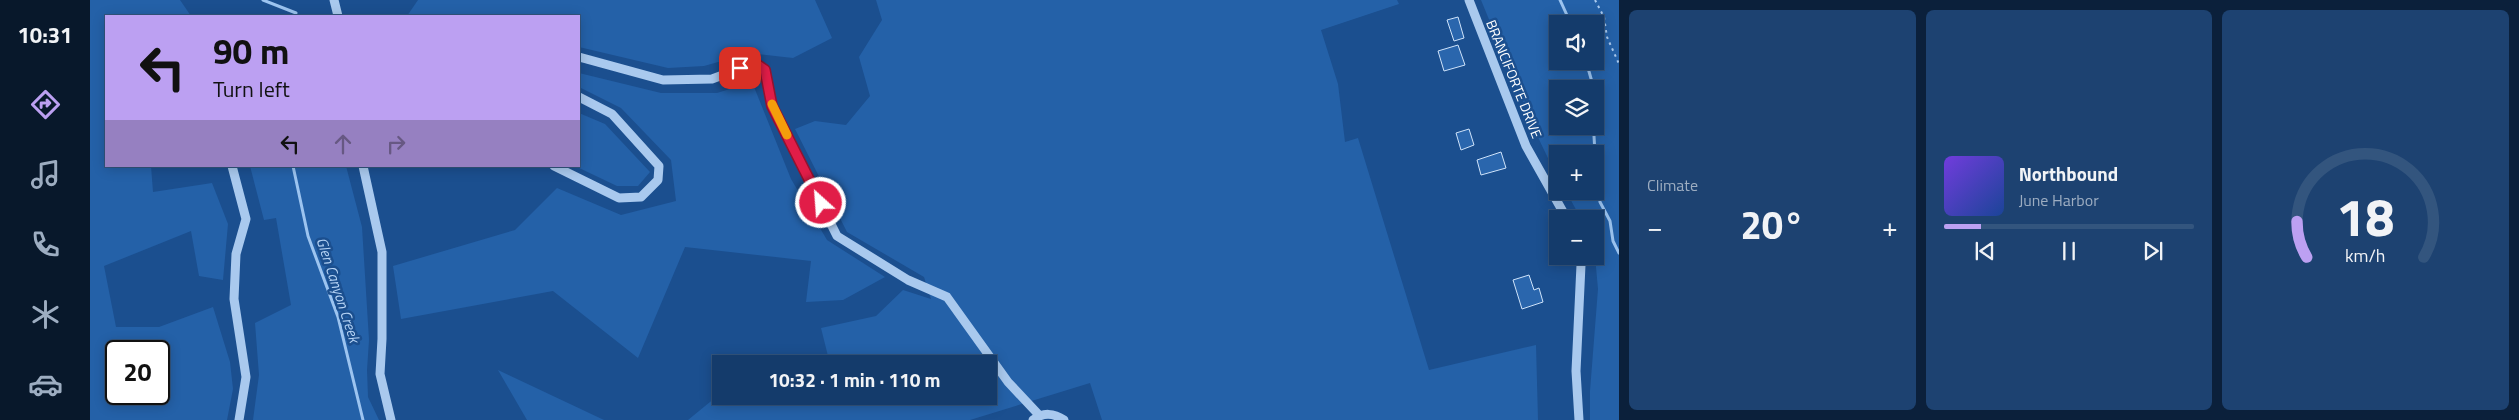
<!DOCTYPE html>
<html lang="en">
<head>
<meta charset="utf-8">
<style>
  :root { --surface:#143b6b; --page:#1d4271; --text:#f1f3f6; --muted:#9dadc1; --line:#33557e; --accent:#bca0f2 }
  body { margin:0; font-family:"Titillium Web",sans-serif; background:var(--page); color:var(--text); height:100vh; display:flex; flex-direction:column; font-size:19px; white-space:nowrap }
  * { box-sizing:border-box; margin:0 }
  p { font-size:16px; color:var(--muted) }
  .icon { flex:none; width:28px; height:28px; fill:none; stroke:currentColor; stroke-width:2; stroke-linecap:round; stroke-linejoin:round }
  .map { position:relative; flex:1; overflow:hidden }
  .side { display:flex; flex-direction:column; gap:10px; padding:10px; background:#0b203b; width:900px }
  .side>* { flex:none }
  .banner { position:absolute; left:15px; top:15px; width:475px; height:152px; border-radius:0px; box-shadow:0 2px 12px #0003,0 0 0 1px var(--line); background:#bca0f2; color:#111; overflow:hidden }
  .controls { position:absolute; left:1459px; top:15px; display:grid; gap:10px }
  .controls a { display:grid; place-items:center; width:55px; height:55px; border-radius:0px; background:var(--surface); box-shadow:0 2px 12px #0003,0 0 0 1px var(--line); font-size:25px }
  .speed { position:absolute; left:15px; top:340px; display:flex; gap:10px; font-size:25px; font-weight:700; text-align:center }
  .speed>* { display:grid; place-content:center; width:65px; height:65px; border-radius:50%; background:var(--surface); box-shadow:0 2px 12px #0003,0 0 0 1px var(--line); line-height:1 }
  .speed .limit { border:2px solid #111; border-radius:8px; background:#fff; color:#111 }
  .pin { position:absolute; display:grid; place-items:center; width:42px; height:42px; color:#fff; margin:-21px; border-radius:10px; box-shadow:0 2px 8px #0006 }
  .me { position:absolute; width:55px; margin:-28px; rotate:334deg; stroke-linejoin:round; filter:drop-shadow(0 0 4px #0008) }
  .turn { display:flex; align-items:center; gap:18px; height:105px; padding:0 25px; font-size:22px }
  .turn .icon { width:65px; height:65px; stroke-width:2.5 }
  .turn b { display:block; font-size:35px; line-height:42px }
  .lanes { display:flex; align-items:center; height:48px; padding:0 25px; background:#0003; justify-content:center; gap:25px; direction:ltr }
  .lanes .off { opacity:.35 }
  .big { font-size:38px; font-weight:700; line-height:1.1 }
  .side .card { flex:1; display:flex; flex-direction:column; justify-content:center; gap:8px; min-width:0; padding:0 18px; border-radius:8px; background:var(--page) }
  .side .dial { align-items:center; gap:0 }
  .dial svg { height:130px; overflow:visible; fill:none; stroke:var(--line); stroke-width:7; stroke-linecap:round; text-anchor:middle }
  .dial text { fill:var(--text); stroke:none }
  .song { display:flex; align-items:center; gap:15px }
  .cover { width:60px; height:60px; border-radius:8px; background:linear-gradient(135deg,hsl(260 70% 55%),hsl(220 70% 35%)) }
  .played { height:5px; border-radius:2px; background:linear-gradient(90deg,var(--accent) 15%,var(--line) 15%) }
  .keys { display:flex; justify-content:space-around; direction:ltr }
  .heat { display:flex; justify-content:space-between; align-items:center; font-size:28px; direction:ltr }
  .side .tiles { flex:1; display:grid; gap:10px; grid-template-columns:repeat(3,1fr) }
  .trip { position:absolute; left:622px; top:355px; width:285px; height:50px; border-radius:0px; background:var(--surface); box-shadow:0 2px 12px #0003,0 0 0 1px var(--line); font-weight:700; line-height:50px; text-align:center }
  main { display:flex; flex:1; min-height:0 }
  .menu { display:flex; flex-direction:column; width:90px; justify-content:space-around; align-items:center; background:#08182b; color:var(--muted) }
  .menu .icon { width:35px; height:35px }
  .menu .on { color:var(--accent) }
  .menu b { font-size:22px; color:var(--text) }
  .map>svg:first-child { display:block }
  .green { fill:#2461a8; fill-rule:evenodd }
  .lines { fill:none; stroke-linecap:round; stroke-linejoin:round }
  .stream { stroke:#9cc4f0; stroke-width:3 }
  .building { fill:#2a66ad; stroke:#cfe3fa }
  .path { stroke:#a9c9ee; stroke-width:2; stroke-dasharray:2.5 4; stroke-linecap:butt }
  .minor { stroke:#a9c9ee; stroke-width:9 }
  .route-casing { stroke:#92132f; stroke-width:12 }
  .route { stroke:#e11d48; stroke-width:9 }
  .slow { stroke:#f59e0b; stroke-width:9 }
  .labels { text-anchor:middle; stroke-width:5; stroke-linejoin:round; paint-order:stroke }
  .street-label { font-size:14px; fill:#fff; stroke:#1b4f8f }
  .water-label { font-size:15px; font-style:italic; fill:#b5d3f5; stroke:#1b4f8f }
</style>
</head>
<body>
<main>
<nav class="menu">
<b>10:31</b>
<svg class="icon on" aria-label="directions" viewBox="0 0 24 24"><path d="M12 3l9 9-9 9-9-9zM9 14v-3h6M13 9l2 2-2 2"/></svg>
<svg class="icon" aria-label="music" viewBox="0 0 24 24"><path d="M9 18V5l10-2v13"/><circle cx="6" cy="18" r="3"/><circle cx="16" cy="16" r="3"/></svg>
<svg class="icon" aria-label="phone" viewBox="0 0 24 24"><path d="M5 4h4l2 5-3 2q2 4 5 5l2-3 5 2v4C11 20 4 13 5 4z"/></svg>
<svg class="icon" aria-label="climate" viewBox="0 0 24 24"><path d="M12 3v18M4 7l16 10M4 17L20 7"/></svg>
<svg class="icon" aria-label="car" viewBox="0 0 24 24"><path d="M5 17H2v-5l4-1 3-4h7l3 4 3 1v5h-3M9 17h6M6 11h13"/><circle cx="7" cy="17" r="2"/><circle cx="17" cy="17" r="2"/></svg>
</nav>
<div class="map">
<svg width="1529" height="420" viewBox="0 0 1529 420">
  <rect width="100%" height="100%" fill="#1b4f8f"/>
  <g class="green">
    <path d="M0 0H90L101 16H16V166H61L63 192 122 183 138 224 133 280 109 276 101 231 14 266 26 327H69L123 307 140 362 143 389 137 420H0ZM26 351H69V394H26Z"/>
    <path d="M328 0H725L742 38 703 58 660 53 614 66 578 68 489 47V16H317Z"/>
    <path d="M786 0H1307L1309 4 1231 30 1248 84 1255 142 1268 138 1339 370 1446 345 1448 420H1012L1000 383 880 420H598L631 393V396H899V364H740L731 328 786 316 813 290 841 299 834 277 757 232 705 129 725 121 756 125 780 96 769 57 792 20Z"/>
    <path d="M1391 0H1529V420H1500V391L1508 289 1505 256V219H1491L1476 191H1505V154H1468L1467 177 1445 131ZM1468 24H1505V61H1468ZM1468 89H1505V126H1468Z"/>
    <path d="M489 73 571 93H627L662 82 701 179 737 240 795 277 753 300 716 302 721 261 595 247 548 358 463 291 311 319 303 266 425 230 467 188 531 215 586 201 581 160 531 108 489 87Z"/>
    <path d="M489 113 515 124 560 172 548 186H527L485 166H489Z"/>
    <path d="M160 166H256L272 227 279 340 277 370 278 397 289 420H163L169 375 165 323 201 305 186 218 174 220Z"/>
    <path d="M408 370 514 420H437Z"/>
  </g>
  <g class="lines">
    <g class="stream">
      <path d="M173 0 206 13 205 16"/>
      <path d="M1470 0 1481 24"/>
      <path d="M1496 61 1504 89"/>
      <path d="M1505 154 1504 136 1509 114 1505 92"/>
      <path d="M1505 160 1510 202 1520 221 1523 241 1529 253"/>
      <path d="M203 166 218 236 248 317 273 420"/>
    </g>
  </g>
  <g class="building">
    <path d="M1368 17 1374 38 1364 41 1357 20Z"/>
    <path d="M1368 45 1375 65 1354 71 1348 51Z"/>
    <path d="M1379 129 1384 145 1371 150 1366 133Z"/>
    <path d="M1411 152 1416 168 1391 175 1387 160Z"/>
    <path d="M1439 275 1444 290 1449 288 1453 302 1432 309 1423 280Z"/>
  </g>
  <g class="lines">
    <path class="path" d="M1505 0 1514 17 1517 37 1529 64"/>
    <g class="minor">
      <path d="M244 0 248 16"/>
      <path d="M1379 0 1436 146 1477 219"/>
      <path d="M489 57 573 80 622 79 665 63 675 70 682 106 747 236 818 280 857 297 918 382 949 415"/>
      <path d="M142 166 156 219 146 254 144 299 156 377 149 420"/>
      <path d="M273 166 292 252V339L290 374 301 420"/>
      <path d="M464 166 529 198 551 197 568 180 569 166 522 114 489 97"/>
      <path d="M1489 256 1491 265 1486 371 1489 420"/>
      <path d="M943 420C953 412 964 413 974 420"/>
    </g>
  </g>
  <g class="lines">
    <g class="route-casing">
      <path id="route" d="M650 68 665 63 675 70 682 106 731 203"/>
    </g>
    <use href="#route" class="route"/>
    <path class="slow" d="M682 104 697 135"/>
  </g>
  <g class="labels">
    <g class="street-label">
      <text transform="translate(1424 79) rotate(68)" y="5">BRANCIFORTE DRIVE</text>
    </g>
    <g class="water-label">
      <text transform="translate(248 290) rotate(72)" y="5">Glen Canyon Creek</text>
    </g>
  </g>
</svg>
<div class="controls">
<a><svg class="icon" aria-label="sound" viewBox="0 0 24 24"><path d="M4 9h4l5-4v14l-5-4H4zM17 9q2 3 0 6"/></svg></a>
<a><svg class="icon" aria-label="layers" viewBox="0 0 24 24"><path d="M12 4l9 5-9 5-9-5zM3 14l9 5 9-5"/></svg></a>
<a>+</a>
<a>−</a>
</div>
<div class="speed"><div class="limit">20</div></div>
<div class="pin" style="left:650px;top:68px;background:#d93025"><svg class="icon" aria-label="arrive" viewBox="0 0 24 24"><path d="M6 21V4h12l-3 4 3 4H6"/></svg></div>
<svg class="me" style="left:731px;top:203px" viewBox="-20 -20 40 40"><circle r="17" fill="#e11d48" stroke="#fff" stroke-width="3"/><path d="M0-11L8 9 0 5-8 9z" fill="#fff"/></svg>
<div class="trip">10:32 · 1 min · 110 m</div>
<div class="banner">
<div class="turn"><svg class="icon" aria-label="left" viewBox="0 0 24 24"><path d="M17 20v-9H6M10 6l-5 5 5 5"/></svg><div><b>90 m</b>Turn left</div></div>
<div class="lanes"><svg class="icon" aria-label="left" viewBox="0 0 24 24"><path d="M17 20v-9H6M10 6l-5 5 5 5"/></svg><svg class="icon off" aria-label="ahead" viewBox="0 0 24 24"><path d="M12 20V5M6 11l6-6 6 6"/></svg><svg class="icon off" aria-label="right" viewBox="0 0 24 24"><path d="M7 20v-9h11M14 6l5 5-5 5"/></svg></div>
</div>
</div>
<section class="side">
<div class="tiles">
<div class="card"><p>Climate</p>
<div class="heat"><a>−</a><b class="big">20°</b><a>+</a></div>
</div>
<div class="card">
<div class="song"><i class="cover"></i><div><b>Northbound</b><p>June Harbor</p></div></div>
<div class="played"></div>
<div class="keys"><svg class="icon" aria-label="previous" viewBox="0 0 24 24"><path d="M18 5L8 12l10 7zM5 5v14"/></svg><svg class="icon" aria-label="pause" viewBox="0 0 24 24"><path d="M8 5v14M16 5v14"/></svg><svg class="icon" aria-label="next" viewBox="0 0 24 24"><path d="M6 5l10 7-10 7zM19 5v14"/></svg></div>
</div>
<div class="card dial"><svg viewBox="0 0 100 80">
<path d="M14 69A42 42 0 1 1 86 69"/>
<path d="M14 69A42 42 0 0 1 8 47" stroke="#bca0f2"/>
<text x="50" y="56" font-size="32" font-weight="700">18</text>
<text x="50" y="72" font-size="11">km/h</text>
</svg></div>
</div>
</section>
</main>
</body>
</html>
